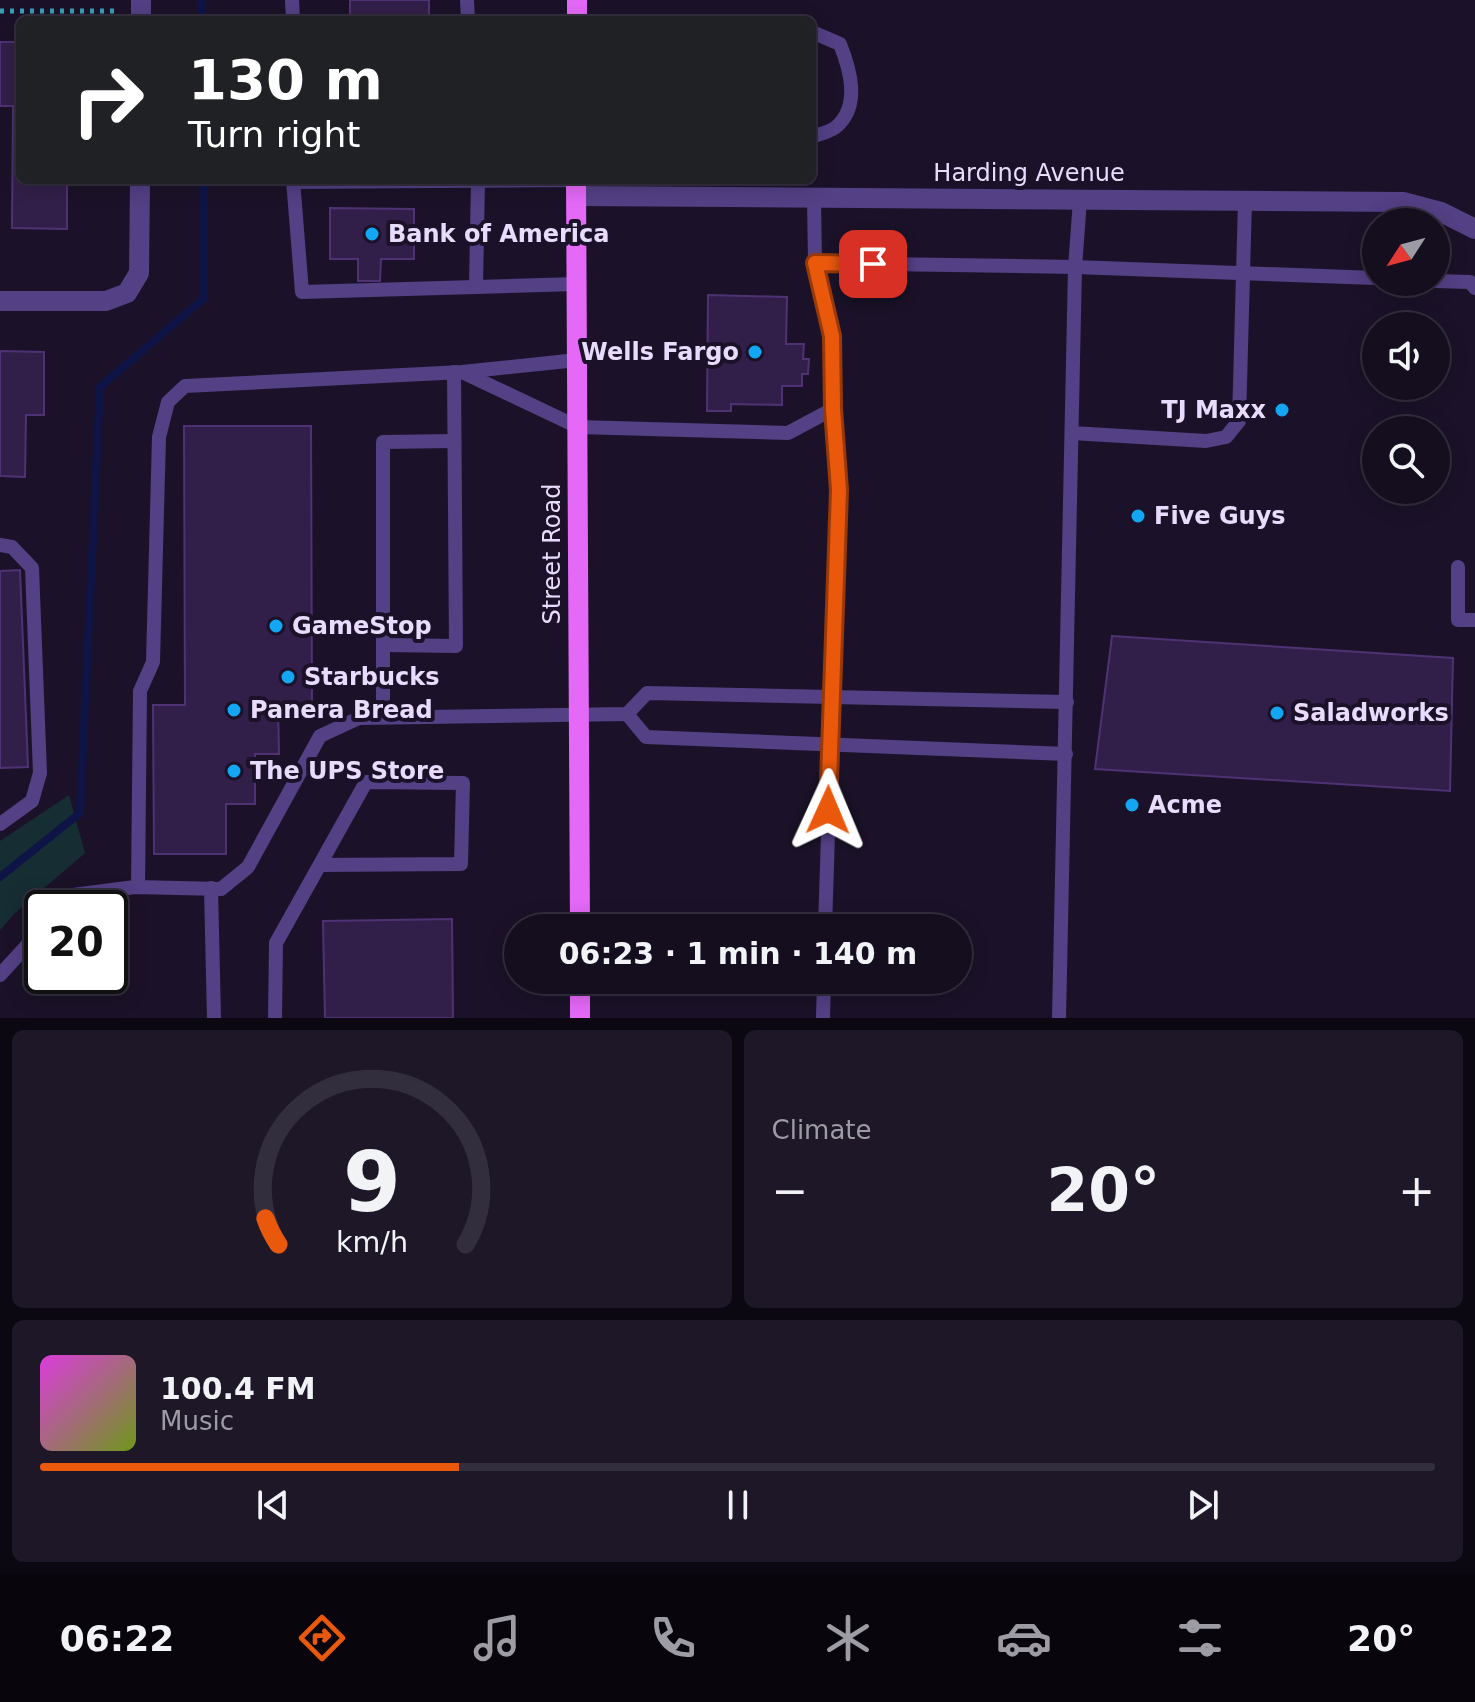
<!DOCTYPE html>
<html lang="en">
<head>
<meta charset="utf-8">
<style>
  :root { --surface:#140e1f; --page:#1d1728; --text:#f1f3f6; --muted:#9d9ca4; --line:#332e3d; --accent:#ea580c }
  body { margin:0; font-family:"DejaVu Sans",sans-serif; background:var(--page); color:var(--text); height:100vh; display:flex; flex-direction:column; font-size:30px; white-space:nowrap }
  * { box-sizing:border-box; margin:0 }
  p { font-size:26px; color:var(--muted) }
  .icon { flex:none; width:44px; height:44px; fill:none; stroke:currentColor; stroke-width:2; stroke-linecap:round; stroke-linejoin:round }
  .map { position:relative; height:1018px; overflow:hidden }
  .details { display:flex; flex-direction:column; gap:12px; padding:12px; background:#0b0811; flex:1 }
  .details>* { flex:none }
  .banner { position:absolute; left:16px; top:16px; width:800px; height:168px; border-radius:12px; box-shadow:0 4px 20px #0003,0 0 0 2px var(--line); background:#202124; color:#fff; overflow:hidden }
  .needle { width:52px; rotate:234deg }
  .fabs { position:absolute; left:1362px; top:208px; display:grid; gap:16px }
  .fabs a { display:grid; place-items:center; width:88px; height:88px; border-radius:50%; background:var(--surface); box-shadow:0 4px 20px #0003,0 0 0 2px var(--line); font-size:40px }
  .speed { position:absolute; left:24px; top:890px; display:flex; gap:16px; font-size:40px; font-weight:700; text-align:center }
  .speed>* { display:grid; place-content:center; width:104px; height:104px; border-radius:50%; background:var(--surface); box-shadow:0 4px 20px #0003,0 0 0 2px var(--line); line-height:1 }
  .speed .limit { border:4px solid #111; border-radius:12px; background:#fff; color:#111 }
  .pin { position:absolute; display:grid; place-items:center; width:68px; height:68px; color:#fff; margin:-34px; border-radius:16px; box-shadow:0 4px 12px #0006 }
  .me { position:absolute; width:88px; margin:-44px; rotate:1deg; stroke-linejoin:round; filter:drop-shadow(0 0 6px #0008) }
  .turn { display:flex; align-items:center; gap:28px; height:168px; padding:0 40px; font-size:36px }
  .turn .icon { width:104px; height:104px; stroke-width:2.5 }
  .turn b { display:block; font-size:56px; line-height:68px }
  .big { font-size:60px; font-weight:800; line-height:1.1 }
  .details .card { flex:1; display:flex; flex-direction:column; justify-content:center; gap:12px; min-width:0; padding:0 28px; border-radius:12px; background:var(--page) }
  .details .dial { align-items:center; gap:0 }
  .dial svg { height:208px; overflow:visible; fill:none; stroke:var(--line); stroke-width:7; stroke-linecap:round; text-anchor:middle }
  .dial text { fill:var(--text); stroke:none }
  .song { display:flex; align-items:center; gap:24px }
  .cover { width:96px; height:96px; border-radius:12px; background:linear-gradient(135deg,hsl(300 70% 55%),hsl(80 70% 35%)) }
  .played { height:8px; border-radius:4px; background:linear-gradient(90deg,var(--accent) 30%,var(--line) 30%) }
  .keys { display:flex; justify-content:space-around; direction:ltr }
  .heat { display:flex; justify-content:space-between; align-items:center; font-size:44px; direction:ltr }
  .details .tiles { flex:1; display:grid; gap:12px; grid-template-columns:1fr 1fr }
  .card:last-child { grid-column:span 2 }
  .trip { position:absolute; left:504px; top:914px; width:468px; height:80px; border-radius:40px; background:var(--surface); box-shadow:0 4px 20px #0003,0 0 0 2px var(--line); font-weight:800; line-height:80px; text-align:center }
  .tab-bar { display:flex; height:128px; justify-content:space-around; align-items:center; background:#08060c; color:var(--muted) }
  .tab-bar .icon { width:56px; height:56px }
  .tab-bar .active { color:var(--accent) }
  .tab-bar b { font-size:36px; color:var(--text) }
  .map>svg:first-child { display:block }
  .green { fill:#152d33 }
  .lines { fill:none; stroke-linecap:round; stroke-linejoin:round }
  .stream { stroke:#0e1546; stroke-width:8 }
  .building { fill:#321f49; stroke:#4f3274; stroke-width:2 }
  .path { stroke:#379fb6; stroke-width:5; stroke-dasharray:4 6; stroke-linecap:butt }
  .service { stroke:#534085; stroke-width:14 }
  .minor { stroke:#534085; stroke-width:20 }
  .primary { stroke:#e469f7; stroke-width:20 }
  .route-casing { stroke:#983908; stroke-width:20 }
  .route { stroke:#ea580c; stroke-width:14 }
  .poi-dot { fill:#13a6f2; stroke:#1b1229; stroke-width:3 }
  .labels { text-anchor:middle; stroke-width:8; stroke-linejoin:round; paint-order:stroke }
  .street-label { font-size:24px; fill:#e8dcfd; stroke:#1b1229 }
  .poi-label { font-size:24px; font-weight:bold; fill:#e8dcfd; stroke:#1b1229; text-anchor:start }
</style>
</head>
<body>
<div class="map">
<svg width="1475" height="1018" viewBox="0 0 1475 1018">
  <rect width="100%" height="100%" fill="#1b1229"/>
  <path class="green" d="M69 795 85 853 14 914 0 930V841Z"/>
  <g class="lines">
    <g class="stream">
      <path d="M202 0V20"/>
      <path d="M0 877 80 813 100 387 203 299V180"/>
    </g>
  </g>
  <g class="building">
    <rect x="350" y="0" width="79" height="20"/>
    <path d="M0 42H20V180H67V229L12 228 13 106H0Z"/>
    <path d="M330 208 414 209V259H381L380 281H358V259H330Z"/>
    <path d="M708 295 787 297 786 344H804L803 359H809L808 374H802V386H782V405L731 404V411H707Z"/>
    <path d="M0 351 44 352V415H26L25 477 0 476Z"/>
    <path d="M184 426H311L312 705H278L279 754H255V804H226V854H154L153 705H185Z"/>
    <path d="M20 570 28 767 0 768V571Z"/>
    <path d="M1112 636 1453 658 1450 791 1095 769Z"/>
    <path d="M452 919 453 1018H325L323 921Z"/>
  </g>
  <g class="lines">
    <path class="path" d="M0 11H119"/>
    <g class="service">
      <path d="M292 0 293 20"/>
      <path d="M467 0 468 20"/>
      <path d="M812 32 840 44C850 69 861 106 836 127 830 132 819 134 812 137"/>
      <path d="M293 180 302 292 576 284"/>
      <path d="M293 182 576 180"/>
      <path d="M814 198 815 263 1075 267 1376 278"/>
      <path d="M815 263 832 336 833 409 839 490 825 928"/>
      <path d="M1436 281 1470 282 1475 288"/>
      <path d="M476 285 478 181"/>
      <path d="M464 373 578 427 788 433 833 409"/>
      <path d="M1072 433 1206 441 1226 437 1239 421 1245 201"/>
      <path d="M0 545 12 547 32 568 40 773 32 801 0 824"/>
      <path d="M1458 567V620H1475"/>
      <path d="M384 645 456 646 454 372"/>
      <path d="M627 714 646 737 1066 754"/>
      <path d="M383 717V442L454 441"/>
      <path d="M138 887 140 691 153 662 159 437 168 402 185 386 462 372 577 360"/>
      <path d="M211 888 214 1018"/>
      <path d="M61 908 73 895 135 887 221 889 248 867 320 736 359 718 627 714 647 693 1067 702"/>
      <path d="M0 975 42 929"/>
      <path d="M275 1018 276 943 366 782 463 783 461 864 320 865"/>
      <path d="M823 1018 824 980"/>
      <path d="M1059 1018 1075 267 1080 200"/>
    </g>
    <g class="minor">
      <path d="M141 20V0"/>
      <path d="M577 196 1403 202 1441 212 1475 229"/>
      <path d="M0 301H106L127 293 139 273 140 180"/>
    </g>
    <g class="primary">
      <path d="M577 20V0"/>
      <path d="M576 180 580 928"/>
      <path d="M580 980V1018"/>
    </g>
  </g>
  <g class="lines">
    <g class="route-casing">
      <path id="route" d="M828 810 839 490 833 409 832 336 815 263 873 264"/>
    </g>
    <use href="#route" class="route"/>
  </g>
  <g class="poi-dot">
    <circle cx="372" cy="234" r="8"/>
    <circle cx="755" cy="352" r="8"/>
    <circle cx="1282" cy="410" r="8"/>
    <circle cx="1138" cy="516" r="8"/>
    <circle cx="276" cy="626" r="8"/>
    <circle cx="288" cy="677" r="8"/>
    <circle cx="234" cy="710" r="8"/>
    <circle cx="1277" cy="713" r="8"/>
    <circle cx="234" cy="771" r="8"/>
    <circle cx="1132" cy="805" r="8"/>
  </g>
  <g class="labels">
    <g class="street-label">
      <text x="1029" y="181">Harding Avenue</text>
      <text transform="translate(552 554) rotate(-90)" y="8">Street Road</text>
    </g>
    <g class="poi-label">
      <text x="388" y="242">Bank of America</text>
      <text x="739" y="360" text-anchor="end">Wells Fargo</text>
      <text x="1266" y="418" text-anchor="end">TJ Maxx</text>
      <text x="1154" y="524">Five Guys</text>
      <text x="292" y="634">GameStop</text>
      <text x="304" y="685">Starbucks</text>
      <text x="250" y="718">Panera Bread</text>
      <text x="1293" y="721">Saladworks</text>
      <text x="250" y="779">The UPS Store</text>
      <text x="1148" y="813">Acme</text>
    </g>
  </g>
</svg>
<div class="fabs">
<a><svg class="needle" viewBox="-14 -14 28 28"><path d="M0-13l5 13h-10z" fill="#e53935"/><path d="M0 13l5-13h-10z" fill="#9d9ca4"/></svg></a>
<a><svg class="icon" aria-label="sound" viewBox="0 0 24 24"><path d="M4 9h4l5-4v14l-5-4H4zM17 9q2 3 0 6"/></svg></a>
<a><svg class="icon" aria-label="search" viewBox="0 0 24 24"><circle cx="10" cy="10" r="6"/><path d="M15 15l6 6"/></svg></a>
</div>
<div class="speed"><div class="limit">20</div></div>
<div class="pin" style="left:873px;top:264px;background:#d93025"><svg class="icon" aria-label="arrive" viewBox="0 0 24 24"><path d="M6 21V4h12l-3 4 3 4H6"/></svg></div>
<svg class="me" style="left:828px;top:810px" viewBox="-20 -20 40 40"><path d="M0-17L14 15 0 8-14 15z" fill="#ea580c" stroke="#fff" stroke-width="4"/></svg>
<div class="trip">06:23 · 1 min · 140 m</div>
<div class="banner">
<div class="turn"><svg class="icon" aria-label="right" viewBox="0 0 24 24"><path d="M7 20v-9h11M14 6l5 5-5 5"/></svg><div><b>130 m</b>Turn right</div></div>
</div>
</div>
<section class="details">
<div class="tiles">
<div class="card dial"><svg viewBox="0 0 100 80">
<path d="M14 69A42 42 0 1 1 86 69"/>
<path d="M14 69A42 42 0 0 1 9 59" stroke="#ea580c"/>
<text x="50" y="56" font-size="32" font-weight="700">9</text>
<text x="50" y="72" font-size="11">km/h</text>
</svg></div>
<div class="card"><p>Climate</p>
<div class="heat"><a>−</a><b class="big">20°</b><a>+</a></div>
</div>
<div class="card">
<div class="song"><i class="cover"></i><div><b>100.4 FM</b><p>Music</p></div></div>
<div class="played"></div>
<div class="keys"><svg class="icon" aria-label="previous" viewBox="0 0 24 24"><path d="M18 5L8 12l10 7zM5 5v14"/></svg><svg class="icon" aria-label="pause" viewBox="0 0 24 24"><path d="M8 5v14M16 5v14"/></svg><svg class="icon" aria-label="next" viewBox="0 0 24 24"><path d="M6 5l10 7-10 7zM19 5v14"/></svg></div>
</div>
</div>
</section>
<nav class="tab-bar">
<b>06:22</b>
<svg class="icon active" aria-label="directions" viewBox="0 0 24 24"><path d="M12 3l9 9-9 9-9-9zM9 14v-3h6M13 9l2 2-2 2"/></svg>
<svg class="icon" aria-label="music" viewBox="0 0 24 24"><path d="M9 18V5l10-2v13"/><circle cx="6" cy="18" r="3"/><circle cx="16" cy="16" r="3"/></svg>
<svg class="icon" aria-label="phone" viewBox="0 0 24 24"><path d="M5 4h4l2 5-3 2q2 4 5 5l2-3 5 2v4C11 20 4 13 5 4z"/></svg>
<svg class="icon" aria-label="climate" viewBox="0 0 24 24"><path d="M12 3v18M4 7l16 10M4 17L20 7"/></svg>
<svg class="icon" aria-label="car" viewBox="0 0 24 24"><path d="M5 17H2v-5l4-1 3-4h7l3 4 3 1v5h-3M9 17h6M6 11h13"/><circle cx="7" cy="17" r="2"/><circle cx="17" cy="17" r="2"/></svg>
<svg class="icon" aria-label="filters" viewBox="0 0 24 24"><path d="M4 7h16M4 17h16"/><circle cx="9" cy="7" r="2"/><circle cx="15" cy="17" r="2"/></svg>
<b>20°</b>
</nav>
</body>
</html>
